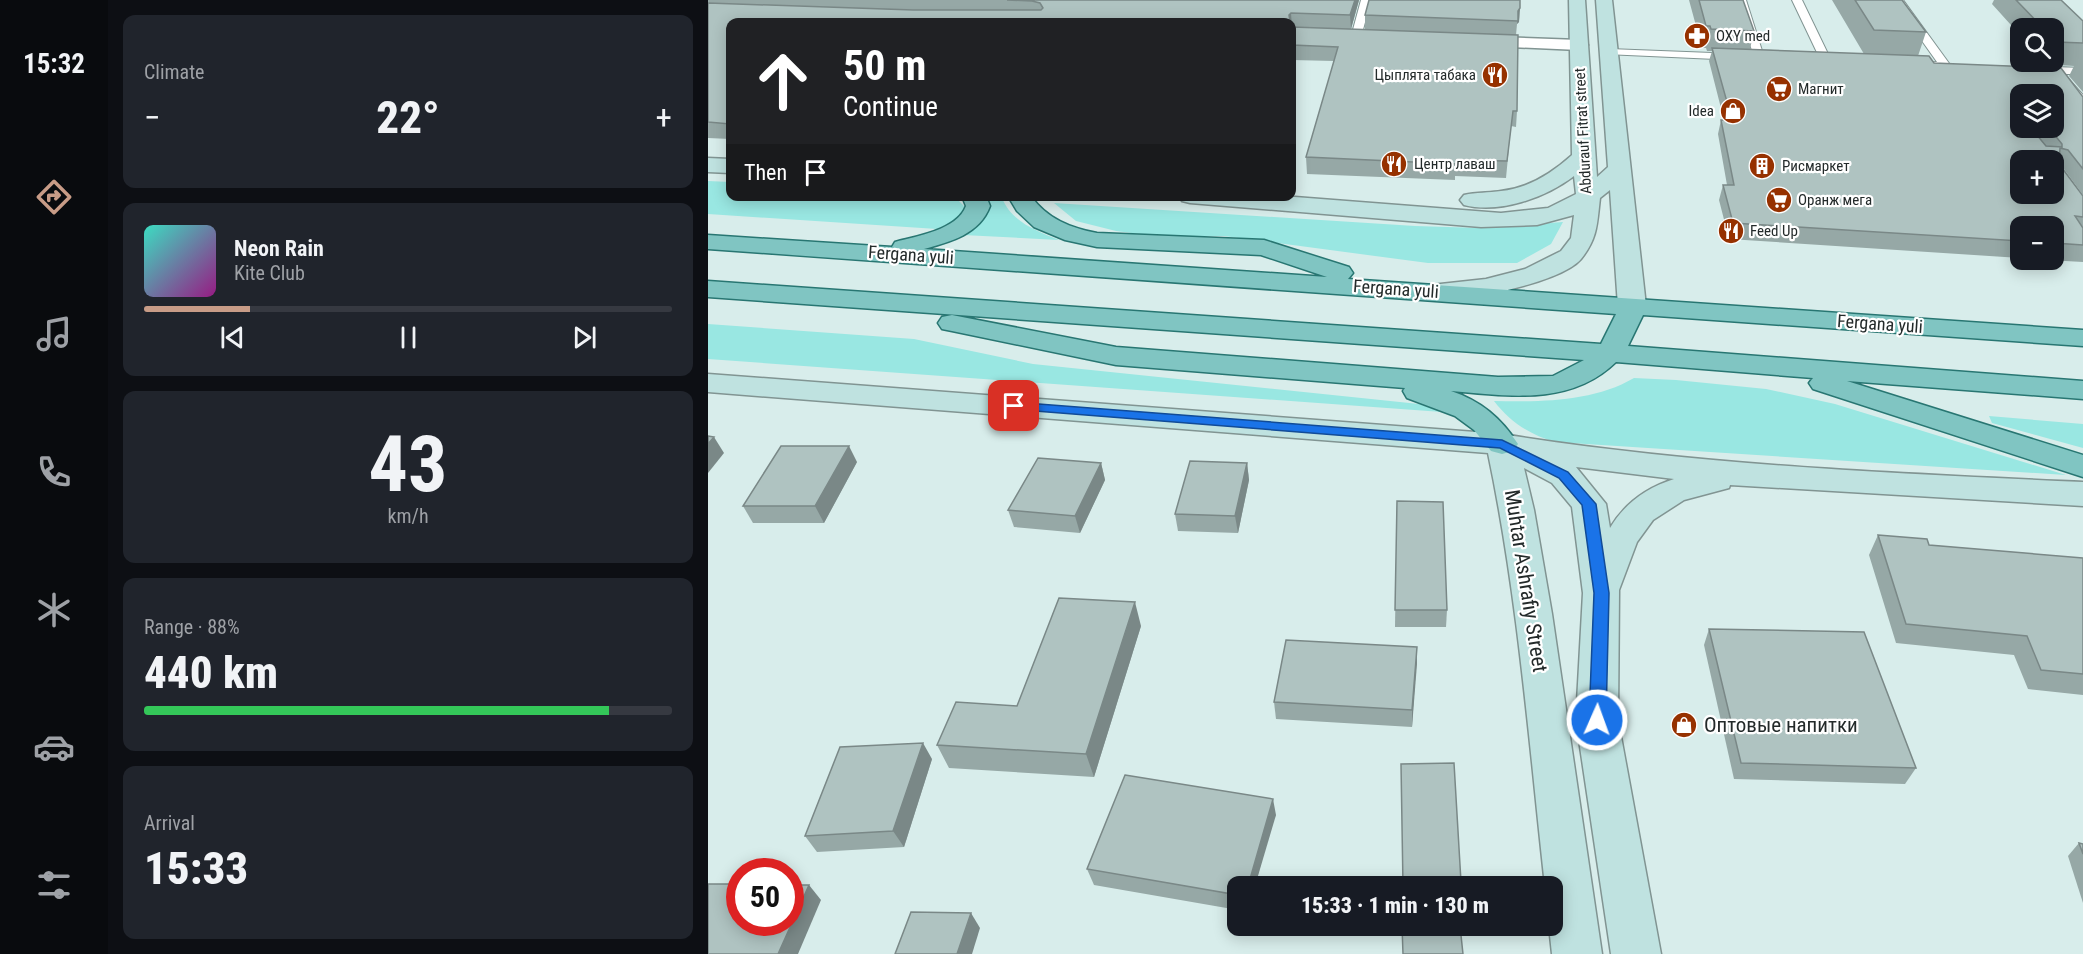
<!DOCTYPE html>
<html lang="en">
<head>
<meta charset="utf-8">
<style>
  :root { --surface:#171b24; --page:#20242c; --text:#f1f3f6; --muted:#9ea1a6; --line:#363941; --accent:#c89c87 }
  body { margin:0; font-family:"Roboto Condensed",sans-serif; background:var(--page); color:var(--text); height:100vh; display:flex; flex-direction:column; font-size:22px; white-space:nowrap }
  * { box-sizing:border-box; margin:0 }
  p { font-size:20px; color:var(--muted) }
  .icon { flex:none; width:33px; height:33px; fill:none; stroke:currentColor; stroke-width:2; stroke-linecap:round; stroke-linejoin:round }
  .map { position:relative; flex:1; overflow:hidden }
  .drawer { display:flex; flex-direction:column; gap:15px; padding:15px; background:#0d0f14; width:600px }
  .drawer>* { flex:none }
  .banner { position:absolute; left:18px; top:18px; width:570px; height:183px; border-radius:12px; box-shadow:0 3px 15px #0003; background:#202124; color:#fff; overflow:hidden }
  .controls { position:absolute; left:1302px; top:18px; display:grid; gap:12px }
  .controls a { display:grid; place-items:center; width:54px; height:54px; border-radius:12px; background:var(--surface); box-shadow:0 3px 15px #0003; font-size:30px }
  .speed { position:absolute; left:18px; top:858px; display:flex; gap:12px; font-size:30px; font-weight:700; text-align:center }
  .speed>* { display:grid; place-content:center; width:78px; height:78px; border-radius:50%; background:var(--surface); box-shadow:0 3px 15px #0003; line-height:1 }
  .speed .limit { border:9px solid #d22; background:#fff; color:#111 }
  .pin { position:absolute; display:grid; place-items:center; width:51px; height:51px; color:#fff; margin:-26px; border-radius:12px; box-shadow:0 3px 9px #0006 }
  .me { position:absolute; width:66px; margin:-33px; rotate:2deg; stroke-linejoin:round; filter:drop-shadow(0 0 4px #0008) }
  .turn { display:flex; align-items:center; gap:21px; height:126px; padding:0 18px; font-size:27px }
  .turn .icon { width:78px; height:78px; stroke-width:2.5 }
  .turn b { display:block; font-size:42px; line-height:51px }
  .then { display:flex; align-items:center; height:57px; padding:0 18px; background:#0003; gap:12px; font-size:22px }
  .big { font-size:45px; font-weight:800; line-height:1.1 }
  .drawer .tile { flex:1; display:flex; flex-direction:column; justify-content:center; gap:9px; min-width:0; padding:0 21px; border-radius:12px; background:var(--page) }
  .drawer .dial { align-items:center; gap:0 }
  .dial b { font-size:78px; line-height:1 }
  .song { display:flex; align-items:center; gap:18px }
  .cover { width:72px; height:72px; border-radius:9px; background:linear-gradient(135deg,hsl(170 70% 55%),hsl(310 70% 35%)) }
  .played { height:6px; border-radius:3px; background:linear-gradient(90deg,var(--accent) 20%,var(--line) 20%) }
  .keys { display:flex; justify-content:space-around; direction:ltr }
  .heat { display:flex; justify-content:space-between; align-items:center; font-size:33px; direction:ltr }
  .charge { height:9px; border-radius:4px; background:linear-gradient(90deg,#34c759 88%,var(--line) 0) }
  .trip { position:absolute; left:519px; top:876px; width:336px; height:60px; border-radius:12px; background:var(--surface); box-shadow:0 3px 15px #0003; font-weight:800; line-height:60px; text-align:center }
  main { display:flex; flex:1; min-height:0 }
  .menu { display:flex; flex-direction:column; width:108px; justify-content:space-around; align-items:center; background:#090b0e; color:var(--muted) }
  .menu .icon { width:42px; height:42px }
  .menu .on { color:var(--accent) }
  .menu b { font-size:27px; color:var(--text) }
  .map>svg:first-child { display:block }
  .green { fill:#99e7e2 }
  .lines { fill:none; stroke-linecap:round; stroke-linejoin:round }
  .lane-casing { stroke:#819492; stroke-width:2 }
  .street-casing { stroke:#819492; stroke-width:3 }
  .secondary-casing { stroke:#819492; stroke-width:3 }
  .primary-casing { stroke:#287672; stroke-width:3 }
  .lane { fill:#fff; fill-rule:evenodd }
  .street { fill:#fff; fill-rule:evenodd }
  .secondary { fill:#bfe2e0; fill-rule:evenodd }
  .primary { fill:#80c5c2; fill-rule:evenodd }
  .wall { fill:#96a8a6; fill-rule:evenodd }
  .shaded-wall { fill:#7a8887 }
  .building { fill:#afc3c1; stroke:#7a8887; stroke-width:1.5; fill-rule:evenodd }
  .route { fill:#1a73e8; stroke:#114b97; stroke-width:1.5 }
  .labels { text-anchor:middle; stroke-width:4.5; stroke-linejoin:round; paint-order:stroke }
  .far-poi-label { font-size:15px; fill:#232a2a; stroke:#fff; text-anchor:start }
  .far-street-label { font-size:15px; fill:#232a2a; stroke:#fff }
  .street-label { font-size:18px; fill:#232a2a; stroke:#fff }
  .near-street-label { font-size:21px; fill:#232a2a; stroke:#fff }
  .near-poi-label { font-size:21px; fill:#232a2a; stroke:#fff; text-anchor:start }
</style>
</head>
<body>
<main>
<nav class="menu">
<b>15:32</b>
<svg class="icon on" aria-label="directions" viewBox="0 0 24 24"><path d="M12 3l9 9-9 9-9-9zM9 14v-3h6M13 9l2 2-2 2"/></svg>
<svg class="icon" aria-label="music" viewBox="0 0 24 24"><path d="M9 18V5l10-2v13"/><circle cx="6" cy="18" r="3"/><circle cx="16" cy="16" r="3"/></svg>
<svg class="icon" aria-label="phone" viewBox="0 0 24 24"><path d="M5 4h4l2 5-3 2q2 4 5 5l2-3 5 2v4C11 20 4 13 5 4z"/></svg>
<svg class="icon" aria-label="climate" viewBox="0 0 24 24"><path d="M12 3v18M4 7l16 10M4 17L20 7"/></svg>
<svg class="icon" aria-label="car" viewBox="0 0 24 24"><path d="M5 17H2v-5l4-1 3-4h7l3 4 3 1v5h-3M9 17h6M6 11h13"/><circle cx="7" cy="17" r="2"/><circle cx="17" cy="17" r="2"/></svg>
<svg class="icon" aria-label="filters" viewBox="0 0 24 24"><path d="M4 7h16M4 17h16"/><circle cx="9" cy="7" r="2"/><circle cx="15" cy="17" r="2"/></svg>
</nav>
<section class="drawer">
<div class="tile"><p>Climate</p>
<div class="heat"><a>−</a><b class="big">22°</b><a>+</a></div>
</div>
<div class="tile">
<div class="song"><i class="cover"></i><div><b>Neon Rain</b><p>Kite Club</p></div></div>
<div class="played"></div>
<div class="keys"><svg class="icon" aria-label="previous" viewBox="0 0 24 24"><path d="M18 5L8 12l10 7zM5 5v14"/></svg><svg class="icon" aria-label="pause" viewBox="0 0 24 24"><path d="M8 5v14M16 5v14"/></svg><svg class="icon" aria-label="next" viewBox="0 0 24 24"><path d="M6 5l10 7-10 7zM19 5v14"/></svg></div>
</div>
<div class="tile dial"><b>43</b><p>km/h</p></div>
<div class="tile"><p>Range · 88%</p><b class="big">440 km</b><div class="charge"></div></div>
<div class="tile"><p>Arrival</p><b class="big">15:33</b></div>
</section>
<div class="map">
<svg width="1375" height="954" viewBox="0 0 1375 954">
  <rect width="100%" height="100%" fill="#d8edeb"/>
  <g class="green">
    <path d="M0 181 22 182V196H246L257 207 250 219 229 229 0 214Z"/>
    <path d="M280 198H294C304 222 327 230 351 240L255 235 277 216Z"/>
    <path d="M346 203 707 226 772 228 855 222 843 244 809 263H720L516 236 455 237 408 231 368 221Z"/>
    <path d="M0 324 206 339 325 364 711 404 734 412 0 359Z"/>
    <path d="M926 378 968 380 1058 389 1127 404 1358 475 847 442C822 435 802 422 786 401 832 402 885 402 926 378Z"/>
    <path d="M1281 416 1375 424V448L1284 423Z"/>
  </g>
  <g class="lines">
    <g class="lane-casing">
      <g id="lane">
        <path d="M653 0H663L653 37 648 40 643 37Z"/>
        <path d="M1028 0H1038L1056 57 1055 59H1047L1046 57Z"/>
        <path d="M1084 0H1094L1122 58 1139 59V63H1114Z"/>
        <path d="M1185 0H1195L1243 66 1241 68 1209 67V63L1229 62Z"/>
        <path d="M901 49 1030 54 1035 57 1030 60 897 54 896 52Z"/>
        <path d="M1346 67 1375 68V74H1356L1375 95V106L1371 105 1342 72 1340 70Z"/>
      </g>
    </g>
    <g class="street-casing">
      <path id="street" d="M765 36 871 40 877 41 880 45 877 49 871 50 759 45 756 41 759 37Z"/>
    </g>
    <g class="secondary-casing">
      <g id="secondary">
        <path d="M861 0H877L889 177 900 167 888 0H904L938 306 934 312 924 314 914 312 910 306 902 190 892 198C889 223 890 238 873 259 852 284 745 305 714 298L710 292 714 286 778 279 817 269 853 251 863 238 866 215 829 225 773 227 482 203 474 201 471 196H574L793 213 840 208 868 194 866 176C837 198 792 214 756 205L752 200 756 195C768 192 781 193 793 191 821 188 844 173 864 155Z"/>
        <path d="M0 158 22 159V173L0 172Z"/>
        <path d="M0 374 794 434C987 465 1180 473 1375 482V506L1022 485 1021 488 976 500 945 520 929 542 911 590 910 720 953 954H903L868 720 875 593 864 507 844 483 816 468 826 510 844 614 894 954H844L841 926H844V886H837C821 742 810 596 780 453L0 392ZM868 467 966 479C938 488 917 503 902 528L898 504Z"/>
      </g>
    </g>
    <g class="primary-casing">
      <path id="primary" d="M254 196H278L282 206C272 234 242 242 216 249L619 277 553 255 389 247 357 240 326 227 309 211 300 196H323C339 219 363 228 389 233L556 240 641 267 645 273 640 279 1375 330V346L935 315 920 346 1375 381V399L1139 381 1375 455V477L1105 389 1101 383 1105 378 908 362C863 406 801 396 743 391 773 401 793 418 810 444L805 451 794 454 783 451 766 430 747 416 699 398 695 391 697 388 408 365 244 331 234 329 230 323 234 317 244 315 408 347 790 377 845 376 876 360 0 297V281L893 344 908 314 0 249V235L184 247 187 242C209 236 249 230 258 206Z"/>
    </g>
    <use href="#lane" class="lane"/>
    <use href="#street" class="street"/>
    <use href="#secondary" class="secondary"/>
    <use href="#primary" class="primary"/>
  </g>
  <g class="wall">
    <path d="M0 0H651L643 29 657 30V15L812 0 811 22 809 24 808 35 809 111 808 127 803 126 798 178 747 176V180L599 174 598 157 626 61 584 60V22H22V139L0 138Z"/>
    <path d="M981 0H1035L1046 31 1042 49 1156 54 1124 0H1194L1218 32 1210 56 1226 63 1375 97V195L1353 165 1352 164 1375 196V262L1340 260H1346V226H1312V258L1021 239 1011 200 1015 185H1019L1010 134 1013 120H1016L1001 61 1004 51H999L998 48H994ZM1312 94 1346 128H1312Z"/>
    <path d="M1286 0H1353L1375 21V92L1361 76 1366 66 1339 64 1336 62H1346V28H1312V35L1284 4Z"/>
    <path d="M149 462 116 523H45L35 506Z"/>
    <path d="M393 463 397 480 372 533 306 527 300 510Z"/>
    <path d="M539 463 541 480 530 533 470 531 467 514Z"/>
    <path d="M689 501 739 610 738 627H687Z"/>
    <path d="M1170 535 1221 545 1375 558V695L1320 689 1306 655 1188 643 1161 555Z"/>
    <path d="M433 626 386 777 241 768 229 745 309 706Z"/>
    <path d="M1001 629 1208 768 1197 784 1026 779 996 645Z"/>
    <path d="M709 647 704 727 568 719 566 702Z"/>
    <path d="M224 759 196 847 109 852 97 836Z"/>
    <path d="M568 815 530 886V910L386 885 379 869Z"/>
    <path d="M1371 843 1375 844V903L1360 856Z"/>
    <path d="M753 882V886H695Z"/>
  </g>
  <g class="shaded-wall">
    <path d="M647 0H651L643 29 642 15Z"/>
    <path d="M812 8 811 22 809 24 810 11Z"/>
    <path d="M583 13 584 27V22H581V15Z"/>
    <path d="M6 437 16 453 0 473V444Z"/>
    <path d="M141 446 149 462 116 523 107 506Z"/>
    <path d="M393 463 397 480 372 533 367 516Z"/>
    <path d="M539 463 541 480 530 533 527 516Z"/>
    <path d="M427 602 433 626 386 777 378 754Z"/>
    <path d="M709 647V664L704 727V710Z"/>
    <path d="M215 743 224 759 196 847 185 831Z"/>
    <path d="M565 799 568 815 547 886H540Z"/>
    <path d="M101 885 113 900 90 954H70Z"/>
    <path d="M263 913 272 928 264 954H249Z"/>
  </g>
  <g class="building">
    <path d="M299 0H647L642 15 583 13 581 15 582 22H22V124L0 122V3L205 10H333L335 8 332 3 324 1Z"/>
    <path d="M661 0H812V8L810 11V21L657 15Z"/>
    <path d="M991 0H1035L1046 31 1003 29 1002 26H998Z"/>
    <path d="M1147 0H1194L1218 32 1166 30Z"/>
    <path d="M1308 0H1353L1375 21V43L1348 42 1346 39V28H1335Z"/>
    <path d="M584 27 810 35 809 111H805L799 161 748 160V164L598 157 630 47 584 45Z"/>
    <path d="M1004 48 1221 56 1226 63 1353 68 1375 97V169L1360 150 1352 148 1351 164 1375 196V217L1367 216 1375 228V245L1346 243V226H1312V241L1025 223 1015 185H1026L1013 120H1024ZM1312 94H1346V128H1341L1354 144V147L1338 146 1323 128H1312ZM1312 160H1346V194H1312Z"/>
    <path d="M0 436 6 437 0 444Z"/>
    <path d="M73 446H141L107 506H35Z"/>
    <path d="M330 458 393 463 367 516 300 510Z"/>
    <path d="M482 461 539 463 527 516 467 514Z"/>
    <path d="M689 501 735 502 739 610H687Z"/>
    <path d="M1170 535 1219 539 1221 545 1375 558V674L1333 670 1319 636 1198 624Z"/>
    <path d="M351 598 427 602 378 754 229 745 248 702 309 706Z"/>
    <path d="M1001 629 1156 632 1208 768 1033 763Z"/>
    <path d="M578 640 709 647 704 710 566 702Z"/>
    <path d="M215 743 185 831 97 836 132 747Z"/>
    <path d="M746 763 753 882H748L749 886H695L693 764Z"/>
    <path d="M417 775 565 799 540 886H530V895L379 869Z"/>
    <path d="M1371 843 1375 844V854Z"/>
    <path d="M0 884H32V922H82V885H101L70 954H0Z"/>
    <path d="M203 912 263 913 249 954H187Z"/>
    <path d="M694 926H752L755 954H695Z"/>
  </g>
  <path class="route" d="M306 402 794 440 860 472 888 504 901 593 898 720 895 725 889 727 883 725 881 720 886 593 874 505 851 478 792 448 302 409 300 406Z"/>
  <defs>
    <g id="pharmacy-disc" transform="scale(1.35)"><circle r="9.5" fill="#963100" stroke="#fff"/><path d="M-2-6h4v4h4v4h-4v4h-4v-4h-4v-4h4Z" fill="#fff"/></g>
    <g id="restaurant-disc" transform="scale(1.35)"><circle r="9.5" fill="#963100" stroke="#fff"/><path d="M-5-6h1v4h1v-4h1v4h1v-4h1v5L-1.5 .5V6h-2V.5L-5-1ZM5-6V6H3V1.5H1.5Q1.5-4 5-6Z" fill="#fff"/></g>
    <g id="supermarket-disc" transform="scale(1.35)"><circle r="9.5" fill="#963100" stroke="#fff"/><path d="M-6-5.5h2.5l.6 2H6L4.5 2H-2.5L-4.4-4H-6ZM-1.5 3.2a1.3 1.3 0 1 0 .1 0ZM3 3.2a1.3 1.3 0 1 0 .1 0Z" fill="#fff"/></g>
    <g id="shop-disc" transform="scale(1.35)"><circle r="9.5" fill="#963100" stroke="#fff"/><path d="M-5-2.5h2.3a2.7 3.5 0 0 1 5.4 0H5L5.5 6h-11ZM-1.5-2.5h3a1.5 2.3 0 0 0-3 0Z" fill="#fff"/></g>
    <g id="building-disc" transform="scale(1.35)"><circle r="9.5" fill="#963100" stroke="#fff"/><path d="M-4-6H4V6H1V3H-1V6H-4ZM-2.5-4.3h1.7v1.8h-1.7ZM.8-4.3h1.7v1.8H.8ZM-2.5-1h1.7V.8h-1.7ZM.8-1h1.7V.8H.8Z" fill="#fff"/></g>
  </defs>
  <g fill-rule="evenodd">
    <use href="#pharmacy-disc" x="989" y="36"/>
    <use href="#restaurant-disc" x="787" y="75"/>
    <use href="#supermarket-disc" x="1071" y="89"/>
    <use href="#shop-disc" x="1025" y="111"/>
    <use href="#restaurant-disc" x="686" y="164"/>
    <use href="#building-disc" x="1054" y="166"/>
    <use href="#supermarket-disc" x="1071" y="200"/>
    <use href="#restaurant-disc" x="1023" y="231"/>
    <use href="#shop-disc" x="976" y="725"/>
  </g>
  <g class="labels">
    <g class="far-poi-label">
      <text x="1008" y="41">OXY med</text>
      <text x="768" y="80" text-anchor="end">Цыплята табака</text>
      <text x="1090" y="94">Магнит</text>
      <text x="1006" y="116" text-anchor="end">Idea</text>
      <text x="706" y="169">Центр лаваш</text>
      <text x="1074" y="171">Рисмаркет</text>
      <text x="1090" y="205">Оранж мега</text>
      <text x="1042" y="236">Feed Up</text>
    </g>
    <g class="far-street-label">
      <text transform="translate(875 131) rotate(-93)" y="5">Abdurauf Fitrat street</text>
    </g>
    <g class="street-label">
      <text transform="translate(203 255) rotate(4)" y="6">Fergana yuli</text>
      <text transform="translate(688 289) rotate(4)" y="6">Fergana yuli</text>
      <text transform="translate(1172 324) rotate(4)" y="6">Fergana yuli</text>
    </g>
    <g class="near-street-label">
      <text transform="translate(818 581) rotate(81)" y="7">Muhtar Ashrafiy Street</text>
    </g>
    <g class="near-poi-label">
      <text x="996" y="732">Оптовые напитки</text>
    </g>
  </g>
</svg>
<div class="controls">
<a><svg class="icon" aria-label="search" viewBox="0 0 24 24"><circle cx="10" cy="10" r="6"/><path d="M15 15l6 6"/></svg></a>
<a><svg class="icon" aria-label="layers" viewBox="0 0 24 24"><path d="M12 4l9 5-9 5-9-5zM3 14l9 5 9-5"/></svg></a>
<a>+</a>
<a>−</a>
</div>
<div class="speed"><div class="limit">50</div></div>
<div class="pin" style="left:306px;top:406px;background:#d93025"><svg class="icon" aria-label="arrive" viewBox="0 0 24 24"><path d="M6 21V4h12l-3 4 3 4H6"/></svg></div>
<svg class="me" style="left:889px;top:720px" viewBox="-20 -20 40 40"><circle r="17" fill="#1a73e8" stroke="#fff" stroke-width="3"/><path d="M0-11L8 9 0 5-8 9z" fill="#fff"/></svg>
<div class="trip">15:33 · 1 min · 130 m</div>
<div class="banner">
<div class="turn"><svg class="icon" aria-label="ahead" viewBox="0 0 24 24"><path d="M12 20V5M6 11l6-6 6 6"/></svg><div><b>50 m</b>Continue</div></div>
<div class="then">Then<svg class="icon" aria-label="arrive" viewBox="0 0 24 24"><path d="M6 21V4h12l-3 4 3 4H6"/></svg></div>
</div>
</div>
</main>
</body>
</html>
